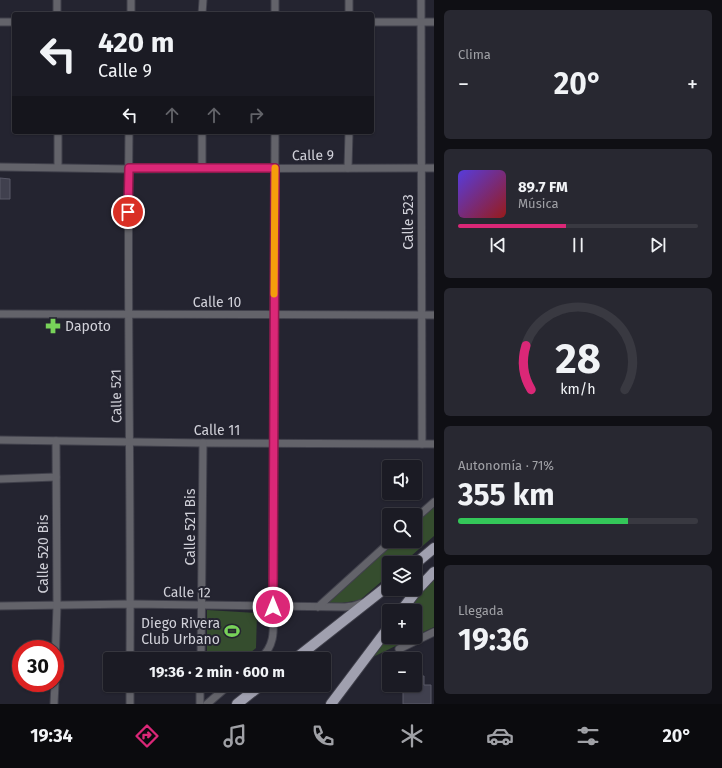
<!DOCTYPE html>
<html lang="es">
<head>
<meta charset="utf-8">
<style>
  :root { --surface:#1b1b24; --page:#282831; --text:#f1f3f6; --muted:#a0a1a6; --line:#393941; --accent:#db2777 }
  body { margin:0; font-family:"Fira Sans",sans-serif; background:var(--page); color:var(--text); height:100vh; display:flex; flex-direction:column; font-size:15px; white-space:nowrap }
  * { box-sizing:border-box; margin:0 }
  p { font-size:13px; color:var(--muted) }
  .icon { flex:none; width:22px; height:22px; fill:none; stroke:currentColor; stroke-width:2; stroke-linecap:round; stroke-linejoin:round }
  .map { position:relative; flex:1; overflow:hidden }
  .drawer { display:flex; flex-direction:column; gap:10px; padding:10px; background:#0f0f14; width:288px }
  .drawer>* { flex:none }
  .guide { position:absolute; left:12px; top:12px; width:362px; height:122px; border-radius:4px; box-shadow:0 1px 3px #0004,0 0 0 1px var(--line); background:#1b1b24; color:var(--text); overflow:hidden }
  .tools { position:absolute; left:382px; top:460px; display:grid; gap:8px }
  .tools a { display:grid; place-items:center; width:40px; height:40px; border-radius:4px; background:var(--surface); box-shadow:0 1px 3px #0004,0 0 0 1px var(--line); font-size:20px }
  .speed { position:absolute; left:12px; top:640px; display:flex; gap:8px; font-size:20px; font-weight:700; text-align:center }
  .speed>* { display:grid; place-content:center; width:52px; height:52px; border-radius:50%; background:var(--surface); box-shadow:0 1px 3px #0004,0 0 0 1px var(--line); line-height:1 }
  .speed .limit { border:6px solid #d22; background:#fff; color:#111 }
  .pin { position:absolute; display:grid; place-items:center; width:34px; height:34px; color:#fff; margin:-17px; border:2px solid #fff; border-radius:50%; box-shadow:0 1px 4px #0007 }
  .me { position:absolute; width:44px; margin:-22px; rotate:0deg; stroke-linejoin:round; filter:drop-shadow(0 0 3px #0008) }
  .turn { display:flex; align-items:center; gap:14px; height:84px; padding:0 20px; font-size:18px }
  .turn .icon { width:52px; height:52px; stroke-width:2.5 }
  .turn b { display:block; font-size:28px; line-height:34px }
  .lanes { display:flex; align-items:center; height:38px; padding:0 20px; background:#0003; justify-content:center; gap:20px; direction:ltr }
  .lanes .off { opacity:.35 }
  .big { font-size:30px; font-weight:700; line-height:1.1 }
  .drawer .card { flex:1; display:flex; flex-direction:column; justify-content:center; gap:6px; min-width:0; padding:0 14px; border-radius:6px; background:var(--page) }
  .drawer .dial { align-items:center; gap:0 }
  .dial svg { height:104px; overflow:visible; fill:none; stroke:var(--line); stroke-width:7; stroke-linecap:round; text-anchor:middle }
  .dial text { fill:var(--text); stroke:none }
  .song { display:flex; align-items:center; gap:12px }
  .cover { width:48px; height:48px; border-radius:6px; background:linear-gradient(135deg,hsl(250 70% 55%),hsl(0 70% 35%)) }
  .played { height:4px; border-radius:2px; background:linear-gradient(90deg,var(--accent) 45%,var(--line) 45%) }
  .keys { display:flex; justify-content:space-around; direction:ltr }
  .heat { display:flex; justify-content:space-between; align-items:center; font-size:22px; direction:ltr }
  .charge { height:6px; border-radius:3px; background:linear-gradient(90deg,#34c759 71%,var(--line) 0) }
  .trip { position:absolute; left:103px; top:652px; width:228px; height:40px; border-radius:4px; background:var(--surface); box-shadow:0 1px 3px #0004,0 0 0 1px var(--line); font-weight:700; line-height:40px; text-align:center }
  .dock { display:flex; height:64px; justify-content:space-around; align-items:center; background:#0b0b0e; color:var(--muted) }
  .dock .icon { width:28px; height:28px }
  .dock .active { color:var(--accent) }
  .dock b { font-size:18px; color:var(--text) }
  main { display:flex; flex:1; min-height:0 }
  .map>svg:first-child { display:block }
  .green { fill:#354d2e }
  .building { fill:#40404e; stroke:#585867 }
  .lines { fill:none; stroke-linecap:round; stroke-linejoin:round }
  .minor-casing { stroke:#40404b; stroke-width:9 }
  .primary-casing { stroke:#40404b; stroke-width:12 }
  .minor { stroke:#63636a; stroke-width:7 }
  .primary { stroke:#a0a0af; stroke-width:10 }
  .route-casing { stroke:#8e194d; stroke-width:10 }
  .route { stroke:#db2777; stroke-width:7 }
  .slow { stroke:#f59e0b; stroke-width:7 }
  .labels { text-anchor:middle; stroke-width:4; stroke-linejoin:round; paint-order:stroke }
  .street-label { font-size:14px; fill:#d1d1d9; stroke:#242430 }
  .poi-label { font-size:14px; fill:#d1d1d9; stroke:#242430; text-anchor:start }
</style>
</head>
<body>
<main>
<div class="map">
<svg width="434" height="704" viewBox="0 0 434 704">
  <rect width="100%" height="100%" fill="#242430"/>
  <g class="green">
    <path d="M434 505V536L403 563H389V575L360 600 318 607 393 541H415V521Z"/>
    <path d="M434 580V627L415 636V611H408L425 589Z"/>
    <path d="M207 610 257 613 256 648 243 659H207Z"/>
    <path d="M389 636 414 637 373 657Z"/>
  </g>
  <g class="building">
    <path d="M0 178 10 179V199H0Z"/>
    <path d="M415 676H424V685H431V704H403V685H415Z"/>
  </g>
  <g class="lines">
    <g class="minor-casing">
      <g id="minor">
        <path d="M349 0V14"/>
        <path d="M421 0 422 444"/>
        <path d="M57 14V0"/>
        <path d="M131 14V0"/>
        <path d="M202 14 203 0"/>
        <path d="M275 14V0"/>
        <path d="M0 22H14"/>
        <path d="M372 22H434"/>
        <path d="M58 132V167"/>
        <path d="M129 132C127 308 131 483 130 659"/>
        <path d="M202 132V168"/>
        <path d="M0 167 129 169 434 168"/>
        <path d="M348 168 349 132"/>
        <path d="M0 314 434 315"/>
        <path d="M0 440 203 443 434 444"/>
        <path d="M0 479 56 477"/>
        <path d="M415 519 434 502"/>
        <path d="M0 606 131 604 345 607 353 606 362 603"/>
        <path d="M318 607 391 541"/>
        <path d="M399 649 434 632"/>
        <path d="M201 659 203 443"/>
        <path d="M260 659C277 644 273 627 273 607L275 132"/>
        <path d="M55 666 57 605 56 441"/>
        <path d="M54 704 55 683"/>
        <path d="M130 704V685"/>
        <path d="M200 704V685"/>
        <path d="M207 704 229 685"/>
      </g>
    </g>
    <g class="primary-casing">
      <g id="primary">
        <path d="M415 564 434 548"/>
        <path d="M401 611 417 590 434 572"/>
        <path d="M295 659 389 585"/>
        <path d="M237 704 261 685"/>
        <path d="M331 704 389 627"/>
      </g>
    </g>
    <use href="#minor" class="minor"/>
    <use href="#primary" class="primary"/>
  </g>
  <g class="lines">
    <g class="route-casing">
      <path id="route" d="M128 212 129 168H275L273 607"/>
    </g>
    <use href="#route" class="route"/>
    <path class="slow" d="M274 294 275 168"/>
  </g>
  <defs>
    <g id="pharmacy-bare" transform="scale(1.2)"><path d="M-2-6h4v4h4v4h-4v4h-4v-4h-4v-4h4Z" fill="#78d259" stroke="#242430" stroke-width="2.5" paint-order="stroke"/></g>
    <g id="stadium-bare" transform="scale(1.2)"><path d="M0-5a6.5 5 0 1 0 0 10a6.5 5 0 1 0 0-10ZM-3.5-1.8h7v3.6h-7Z" fill="#78d259" stroke="#242430" stroke-width="2.5" paint-order="stroke"/></g>
  </defs>
  <g fill-rule="evenodd">
    <use href="#pharmacy-bare" x="53" y="326"/>
    <use href="#stadium-bare" x="232" y="631"/>
  </g>
  <g class="labels">
    <g class="street-label">
      <text transform="translate(313 155) rotate(-1)" y="5">Calle 9</text>
      <text transform="translate(408 222) rotate(-90)" y="5">Calle 523</text>
      <text x="217" y="307">Calle 10</text>
      <text transform="translate(116 396) rotate(-91)" y="5">Calle 521</text>
      <text x="217" y="435">Calle 11</text>
      <text transform="translate(190 527) rotate(-90)" y="5">Calle 521 Bis</text>
      <text transform="translate(43 554) rotate(-90)" y="5">Calle 520 Bis</text>
      <text transform="translate(187 592) rotate(1)" y="5">Calle 12</text>
    </g>
    <g class="poi-label">
      <text x="65" y="331">Dapoto</text>
      <text x="220" y="628" text-anchor="end">Diego Rivera<tspan x="220" dy="16">Club Urbano</tspan></text>
    </g>
  </g>
</svg>
<div class="tools">
<a><svg class="icon" aria-label="sound" viewBox="0 0 24 24"><path d="M4 9h4l5-4v14l-5-4H4zM17 9q2 3 0 6"/></svg></a>
<a><svg class="icon" aria-label="search" viewBox="0 0 24 24"><circle cx="10" cy="10" r="6"/><path d="M15 15l6 6"/></svg></a>
<a><svg class="icon" aria-label="layers" viewBox="0 0 24 24"><path d="M12 4l9 5-9 5-9-5zM3 14l9 5 9-5"/></svg></a>
<a>+</a>
<a>−</a>
</div>
<div class="speed"><div class="limit">30</div></div>
<div class="pin" style="left:128px;top:212px;background:#d93025"><svg class="icon" aria-label="arrive" viewBox="0 0 24 24"><path d="M6 21V4h12l-3 4 3 4H6"/></svg></div>
<svg class="me" style="left:273px;top:607px" viewBox="-20 -20 40 40"><circle r="17" fill="#db2777" stroke="#fff" stroke-width="3"/><path d="M0-11L8 9 0 5-8 9z" fill="#fff"/></svg>
<div class="trip">19:36 · 2 min · 600 m</div>
<div class="guide">
<div class="turn"><svg class="icon" aria-label="left" viewBox="0 0 24 24"><path d="M17 20v-9H6M10 6l-5 5 5 5"/></svg><div><b>420 m</b>Calle 9</div></div>
<div class="lanes"><svg class="icon" aria-label="left" viewBox="0 0 24 24"><path d="M17 20v-9H6M10 6l-5 5 5 5"/></svg><svg class="icon off" aria-label="ahead" viewBox="0 0 24 24"><path d="M12 20V5M6 11l6-6 6 6"/></svg><svg class="icon off" aria-label="ahead" viewBox="0 0 24 24"><path d="M12 20V5M6 11l6-6 6 6"/></svg><svg class="icon off" aria-label="right" viewBox="0 0 24 24"><path d="M7 20v-9h11M14 6l5 5-5 5"/></svg></div>
</div>
</div>
<section class="drawer">
<div class="card"><p>Clima</p>
<div class="heat"><a>−</a><b class="big">20°</b><a>+</a></div>
</div>
<div class="card">
<div class="song"><i class="cover"></i><div><b>89.7 FM</b><p>Música</p></div></div>
<div class="played"></div>
<div class="keys"><svg class="icon" aria-label="previous" viewBox="0 0 24 24"><path d="M18 5L8 12l10 7zM5 5v14"/></svg><svg class="icon" aria-label="pause" viewBox="0 0 24 24"><path d="M8 5v14M16 5v14"/></svg><svg class="icon" aria-label="next" viewBox="0 0 24 24"><path d="M6 5l10 7-10 7zM19 5v14"/></svg></div>
</div>
<div class="card dial"><svg viewBox="0 0 100 80">
<path d="M14 69A42 42 0 1 1 86 69"/>
<path d="M14 69A42 42 0 0 1 10 35" stroke="#db2777"/>
<text x="50" y="56" font-size="32" font-weight="700">28</text>
<text x="50" y="72" font-size="11">km/h</text>
</svg></div>
<div class="card"><p>Autonomía · 71%</p><b class="big">355 km</b><div class="charge"></div></div>
<div class="card"><p>Llegada</p><b class="big">19:36</b></div>
</section>
</main>
<nav class="dock">
<b>19:34</b>
<svg class="icon active" aria-label="directions" viewBox="0 0 24 24"><path d="M12 3l9 9-9 9-9-9zM9 14v-3h6M13 9l2 2-2 2"/></svg>
<svg class="icon" aria-label="music" viewBox="0 0 24 24"><path d="M9 18V5l10-2v13"/><circle cx="6" cy="18" r="3"/><circle cx="16" cy="16" r="3"/></svg>
<svg class="icon" aria-label="phone" viewBox="0 0 24 24"><path d="M5 4h4l2 5-3 2q2 4 5 5l2-3 5 2v4C11 20 4 13 5 4z"/></svg>
<svg class="icon" aria-label="climate" viewBox="0 0 24 24"><path d="M12 3v18M4 7l16 10M4 17L20 7"/></svg>
<svg class="icon" aria-label="car" viewBox="0 0 24 24"><path d="M5 17H2v-5l4-1 3-4h7l3 4 3 1v5h-3M9 17h6M6 11h13"/><circle cx="7" cy="17" r="2"/><circle cx="17" cy="17" r="2"/></svg>
<svg class="icon" aria-label="filters" viewBox="0 0 24 24"><path d="M4 7h16M4 17h16"/><circle cx="9" cy="7" r="2"/><circle cx="15" cy="17" r="2"/></svg>
<b>20°</b>
</nav>
</body>
</html>
